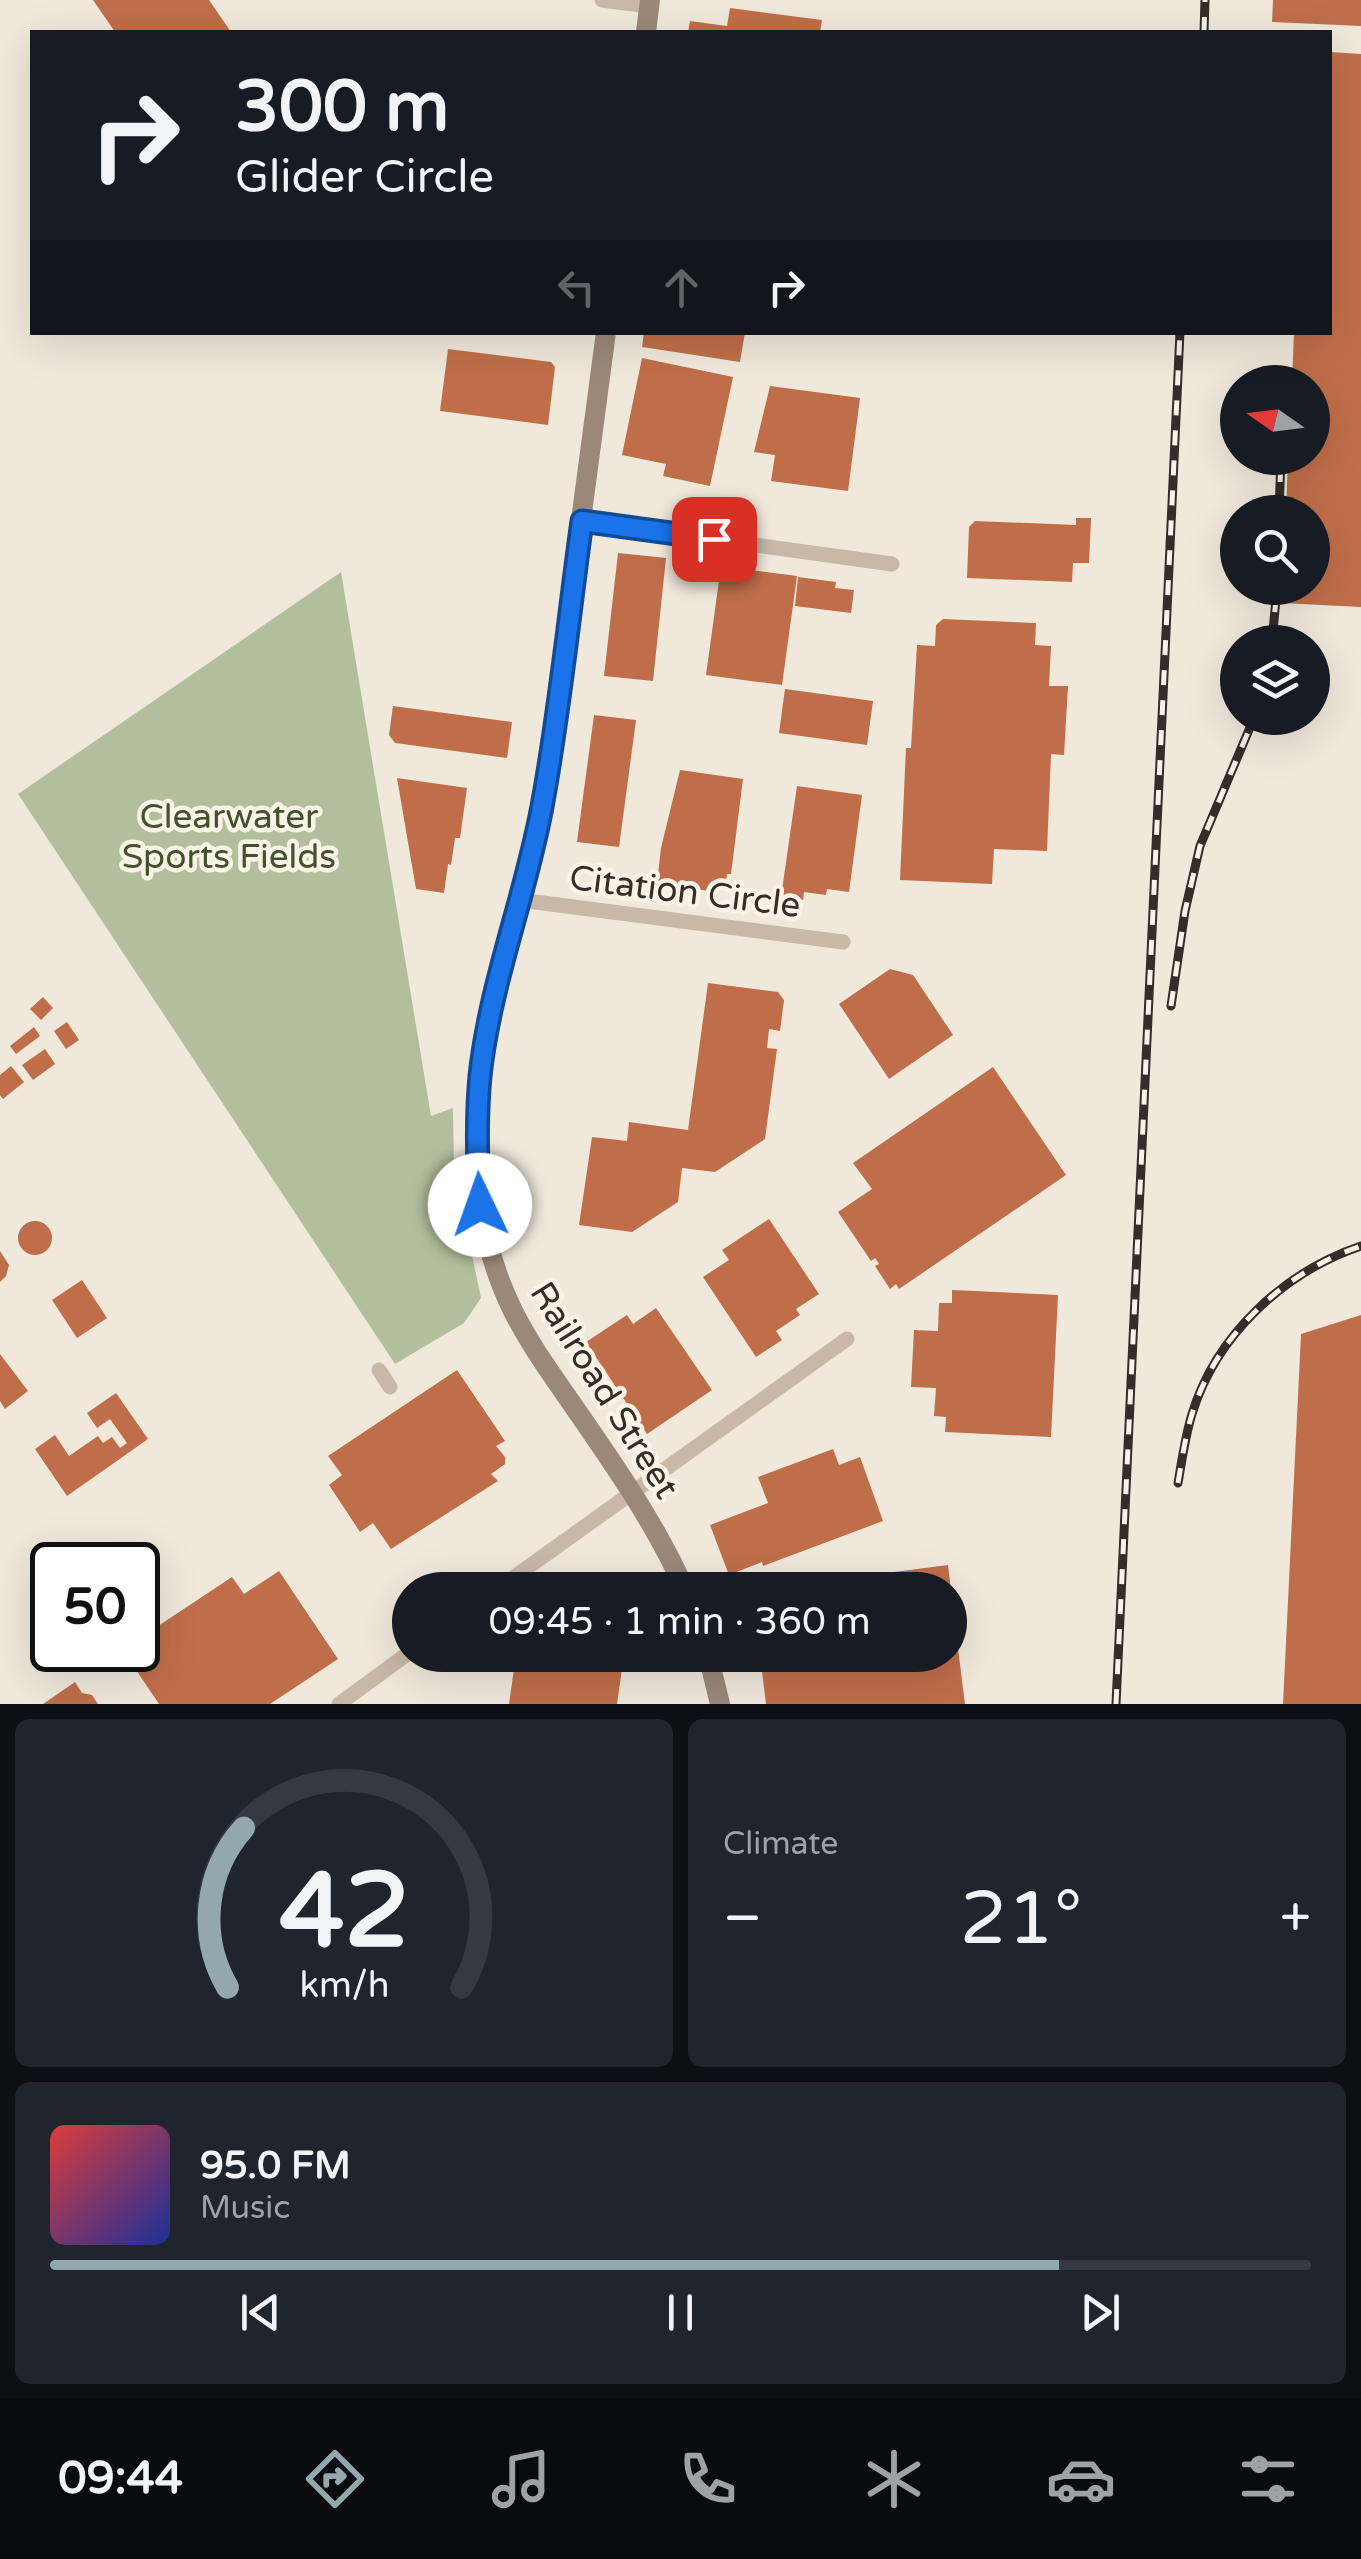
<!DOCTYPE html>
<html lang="en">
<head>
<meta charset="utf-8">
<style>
  :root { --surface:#171b24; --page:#20242c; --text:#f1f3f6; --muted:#9ea1a6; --line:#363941; --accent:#92a8ad }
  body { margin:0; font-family:"Varela Round",sans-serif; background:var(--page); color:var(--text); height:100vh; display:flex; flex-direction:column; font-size:38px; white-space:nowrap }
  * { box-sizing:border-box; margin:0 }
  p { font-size:32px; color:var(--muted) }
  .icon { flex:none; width:55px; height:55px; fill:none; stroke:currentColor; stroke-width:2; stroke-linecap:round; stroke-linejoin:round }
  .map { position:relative; height:1704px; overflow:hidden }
  .side { display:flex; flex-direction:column; gap:15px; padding:15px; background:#0d0f14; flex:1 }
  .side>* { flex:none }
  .guide { position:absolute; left:30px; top:30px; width:1302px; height:305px; border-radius:0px; box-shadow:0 10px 40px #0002; background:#171b24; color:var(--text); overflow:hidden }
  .needle { width:65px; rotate:284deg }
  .buttons { position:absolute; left:1220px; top:365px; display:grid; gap:20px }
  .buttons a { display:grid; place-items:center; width:110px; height:110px; border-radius:50%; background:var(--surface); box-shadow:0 10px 40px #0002; font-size:50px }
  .speed { position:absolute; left:30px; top:1542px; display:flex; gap:20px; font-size:50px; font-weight:700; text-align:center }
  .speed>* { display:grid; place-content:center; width:130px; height:130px; border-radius:50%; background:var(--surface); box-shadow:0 10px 40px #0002; line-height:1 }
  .speed .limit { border:5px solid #111; border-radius:15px; background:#fff; color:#111 }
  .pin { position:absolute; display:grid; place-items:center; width:85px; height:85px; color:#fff; margin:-42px; border-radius:20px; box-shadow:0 5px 15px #0006 }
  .me { position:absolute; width:110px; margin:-55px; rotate:357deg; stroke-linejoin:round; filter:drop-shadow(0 0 8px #0008) }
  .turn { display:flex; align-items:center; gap:35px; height:210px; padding:0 40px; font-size:45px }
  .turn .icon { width:130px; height:130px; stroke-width:2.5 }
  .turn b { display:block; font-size:70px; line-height:85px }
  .lanes { display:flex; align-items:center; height:95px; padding:0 40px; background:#0003; justify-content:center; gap:50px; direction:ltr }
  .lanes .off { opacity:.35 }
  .big { font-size:75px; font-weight:600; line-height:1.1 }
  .side .widget { flex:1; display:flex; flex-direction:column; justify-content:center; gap:15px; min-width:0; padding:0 35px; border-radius:15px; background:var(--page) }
  .side .dial { align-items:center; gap:0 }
  .dial svg { height:260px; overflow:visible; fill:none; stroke:var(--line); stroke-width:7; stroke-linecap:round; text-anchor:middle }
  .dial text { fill:var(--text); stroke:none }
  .song { display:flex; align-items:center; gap:30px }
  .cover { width:120px; height:120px; border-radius:15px; background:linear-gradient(135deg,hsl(0 70% 55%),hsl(230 70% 35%)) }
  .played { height:10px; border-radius:5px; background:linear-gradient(90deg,var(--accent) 80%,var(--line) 80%) }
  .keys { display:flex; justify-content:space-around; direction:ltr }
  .heat { display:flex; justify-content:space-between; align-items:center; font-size:55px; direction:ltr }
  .side .tiles { flex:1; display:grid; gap:15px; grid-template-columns:1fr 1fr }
  .widget:last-child { grid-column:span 2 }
  .trip { position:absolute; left:392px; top:1572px; width:575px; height:100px; border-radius:50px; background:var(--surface); box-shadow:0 10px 40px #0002; font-weight:600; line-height:100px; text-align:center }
  .tabs { display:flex; height:160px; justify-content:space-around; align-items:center; background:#090b0e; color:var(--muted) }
  .tabs .icon { width:70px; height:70px }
  .tabs .active { color:var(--accent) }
  .tabs b { font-size:45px; color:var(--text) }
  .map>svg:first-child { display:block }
  .green { fill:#b1bf9c }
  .building { fill:#c06e49 }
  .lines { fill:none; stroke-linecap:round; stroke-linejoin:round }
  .street { stroke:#c8b8a8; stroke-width:15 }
  .secondary { stroke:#9b8879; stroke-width:20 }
  .rail-casing { stroke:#352d28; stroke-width:9 }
  .rail { stroke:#f8f2e7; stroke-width:5; stroke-dasharray:15; stroke-linecap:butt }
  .route-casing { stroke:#114b97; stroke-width:25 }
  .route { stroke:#1a73e8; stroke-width:18 }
  .labels { text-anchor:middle; stroke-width:9; stroke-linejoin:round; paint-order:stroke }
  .park-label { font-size:35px; fill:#42522d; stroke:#f8f2e7 }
  .street-label { font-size:35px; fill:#352d28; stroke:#f8f2e7 }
</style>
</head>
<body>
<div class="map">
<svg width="1361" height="1704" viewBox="0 0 1361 1704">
  <rect width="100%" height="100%" fill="#f0e8db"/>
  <path class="green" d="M341 572 431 1116 453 1108 454 1170 481 1298 464 1323 395 1364 18 794Z"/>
  <g class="building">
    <path d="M93 0H209L231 32H115Z"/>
    <path d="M1273 0H1361V26L1272 22Z"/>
    <path d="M730 8 822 20 820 32H688L690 21 727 26Z"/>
    <path d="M1330 52 1361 54V607L1282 603 1283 588H1312V512H1286L1288 458H1312V382H1292L1294 332H1330Z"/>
    <path d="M644 332H745L740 362 642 347Z"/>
    <path d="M448 349 551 362 555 367 548 425 440 411Z"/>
    <path d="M642 358 733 377 710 486 663 476 666 464 622 455Z"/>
    <path d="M770 386 860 398 848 491 771 481 775 455 754 452Z"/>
    <path d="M1076 518H1091L1089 563H1073L1072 582 967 578 969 527 975 521 1076 525Z"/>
    <path d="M618 553 666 558 653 681 604 676Z"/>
    <path d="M721 566 797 576 782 685 706 675Z"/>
    <path d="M798 577 836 582 835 588 854 590 851 613 795 606Z"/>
    <path d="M943 619 1036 623 1035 645 1051 646 1049 686H1068L1064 755 1051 754 1047 851 994 849 992 884 900 880 906 748H911L917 645 935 646 936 625Z"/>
    <path d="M785 689 873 701 867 745 779 733Z"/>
    <path d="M393 706 512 722 507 758 395 743 389 735Z"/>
    <path d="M594 715 636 720 619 847 577 842Z"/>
    <path d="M680 770 743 779 731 874H727L726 882 718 888 710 887 709 891 657 883 661 848Z"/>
    <path d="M397 778 467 788 460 838H455L451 865 448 864 444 893 416 889Z"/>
    <path d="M797 786 862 795 849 892 827 889 826 895 804 892 803 900 781 897Z"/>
    <path d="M890 969 913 975 953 1035 889 1079 839 1004Z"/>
    <path d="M708 983 778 992 784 1000 780 1031 769 1029 767 1048 777 1049 765 1139 715 1172 682 1168 678 1202 632 1232 579 1225 592 1137 627 1141 629 1122 688 1130Z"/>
    <path d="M43 997 53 1008 41 1020 30 1009Z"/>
    <path d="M67 1022 79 1040 66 1049 54 1031Z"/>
    <path d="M34 1027 40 1036 16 1054 10 1046Z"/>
    <path d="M45 1049 55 1064 33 1080 22 1065Z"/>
    <path d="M11 1066 24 1082 3 1099 0 1095V1075Z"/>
    <path d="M993 1067 1066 1175 899 1289 896 1284 890 1289 875 1266 879 1264 875 1258 871 1261 838 1212 872 1189 853 1163Z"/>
    <path d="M769 1219 819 1294 796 1309 800 1315 776 1331 782 1340 756 1357 703 1277 729 1260 722 1250Z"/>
    <circle cx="35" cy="1238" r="17"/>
    <path d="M0 1251 9 1265 6 1276 0 1282Z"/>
    <path d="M82 1280 107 1318 77 1338 52 1300Z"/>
    <path d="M952 1290 1058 1295 1051 1437 945 1432 946 1417 934 1416 936 1388 911 1387 914 1330 938 1331 939 1303H952Z"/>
    <path d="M656 1308 712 1390 647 1434 586 1342 627 1315 633 1324Z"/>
    <path d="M1361 1315V1704H1283L1301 1334Z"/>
    <path d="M0 1354 28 1391 5 1409 0 1401Z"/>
    <path d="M457 1370 505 1441 496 1446 505 1457V1464L491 1474 498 1481 391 1549 373 1523 360 1532 329 1485 342 1475 328 1456Z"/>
    <path d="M116 1393 148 1439 67 1496 35 1449 55 1435 69 1456 98 1436 103 1443 112 1437 120 1448 127 1443 110 1419 97 1428 87 1413Z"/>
    <path d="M833 1449 839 1465 860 1457 883 1521 763 1566 762 1562 729 1575 710 1525 768 1503 758 1477Z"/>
    <path d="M948 1565 951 1590H850L848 1578Z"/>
    <path d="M279 1571 338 1659 270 1704H159L134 1667 136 1656 159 1641 152 1630 232 1577 244 1594Z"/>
    <path d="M952 1601 965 1704H766L760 1655H950V1602Z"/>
    <path d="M516 1655H624L617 1704H509Z"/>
    <path d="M75 1682 82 1693 92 1695 98 1704H43Z"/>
  </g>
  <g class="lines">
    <g class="street">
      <path d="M602 0 649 6"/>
      <path d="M582 521 892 564"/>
      <path d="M520 900 843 942"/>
      <path d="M379 1370 390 1387"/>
      <path d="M496 1590 847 1339"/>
      <path d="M339 1704 410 1652"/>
    </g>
    <g class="secondary">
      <path d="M646 32 650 0"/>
      <path d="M606 332 544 799C509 966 431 1145 513 1311 529 1343 550 1372 570 1401 612 1462 655 1522 685 1590"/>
      <path d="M708 1655 720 1704"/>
    </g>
    <g class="rail-casing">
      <g id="rail">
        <path d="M1204 32 1205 0"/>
        <path d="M1279 512 1281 458"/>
        <path d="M1272 642 1277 588"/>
        <path d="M1171 1006 1185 911 1200 846 1254 718"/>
        <path d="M1178 1483C1182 1460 1185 1437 1192 1414 1216 1335 1284 1272 1361 1246"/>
        <path d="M1116 1704 1180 332"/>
      </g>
    </g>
    <use href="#rail" class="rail"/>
  </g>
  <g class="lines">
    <g class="route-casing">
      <path id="route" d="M480 1205C477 1162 476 1119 480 1076 490 982 527 893 543 801 560 708 569 614 582 521L714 539"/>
    </g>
    <use href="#route" class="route"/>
  </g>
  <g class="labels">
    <g class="park-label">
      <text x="229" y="828">Clearwater<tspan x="229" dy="40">Sports Fields</tspan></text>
    </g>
    <g class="street-label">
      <text transform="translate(685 891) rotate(7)" y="12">Citation Circle</text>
      <text transform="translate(605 1390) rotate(58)" y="12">Railroad Street</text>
    </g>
  </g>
</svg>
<div class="buttons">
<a><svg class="needle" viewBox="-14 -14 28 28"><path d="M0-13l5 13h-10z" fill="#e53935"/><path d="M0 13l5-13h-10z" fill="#9ea1a6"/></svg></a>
<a><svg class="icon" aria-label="search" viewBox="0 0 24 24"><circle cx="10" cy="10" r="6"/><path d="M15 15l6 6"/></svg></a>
<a><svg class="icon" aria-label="layers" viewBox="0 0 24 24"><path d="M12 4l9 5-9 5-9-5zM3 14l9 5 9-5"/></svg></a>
</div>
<div class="speed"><div class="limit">50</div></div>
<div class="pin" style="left:714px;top:539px;background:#d93025"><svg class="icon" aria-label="arrive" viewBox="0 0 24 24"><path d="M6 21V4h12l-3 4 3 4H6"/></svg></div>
<svg class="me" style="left:480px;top:1205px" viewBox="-20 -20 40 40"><circle r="19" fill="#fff"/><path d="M0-13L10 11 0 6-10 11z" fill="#1a73e8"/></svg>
<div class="trip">09:45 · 1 min · 360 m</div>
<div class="guide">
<div class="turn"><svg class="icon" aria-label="right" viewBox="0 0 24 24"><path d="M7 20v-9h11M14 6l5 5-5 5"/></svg><div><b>300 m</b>Glider Circle</div></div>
<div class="lanes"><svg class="icon off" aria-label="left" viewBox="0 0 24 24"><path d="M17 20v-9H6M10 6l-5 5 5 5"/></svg><svg class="icon off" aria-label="ahead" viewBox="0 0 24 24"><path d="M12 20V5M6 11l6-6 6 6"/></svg><svg class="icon" aria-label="right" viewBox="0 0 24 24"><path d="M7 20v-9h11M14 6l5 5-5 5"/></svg></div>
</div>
</div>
<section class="side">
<div class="tiles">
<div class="widget dial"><svg viewBox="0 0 100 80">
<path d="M14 69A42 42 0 1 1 86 69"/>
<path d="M14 69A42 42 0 0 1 19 20" stroke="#92a8ad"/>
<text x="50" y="56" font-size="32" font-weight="700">42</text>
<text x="50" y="72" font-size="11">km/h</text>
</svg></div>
<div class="widget"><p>Climate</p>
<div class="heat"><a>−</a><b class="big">21°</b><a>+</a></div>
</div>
<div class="widget">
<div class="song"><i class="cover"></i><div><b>95.0 FM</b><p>Music</p></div></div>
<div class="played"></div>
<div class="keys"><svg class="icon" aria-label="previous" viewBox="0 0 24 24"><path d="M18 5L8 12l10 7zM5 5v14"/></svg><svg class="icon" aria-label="pause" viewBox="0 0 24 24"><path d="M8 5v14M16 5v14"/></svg><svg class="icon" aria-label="next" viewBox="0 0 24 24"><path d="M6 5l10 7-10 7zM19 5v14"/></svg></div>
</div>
</div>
</section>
<nav class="tabs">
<b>09:44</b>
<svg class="icon active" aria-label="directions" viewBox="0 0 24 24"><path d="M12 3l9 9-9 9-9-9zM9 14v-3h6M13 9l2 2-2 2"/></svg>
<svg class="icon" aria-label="music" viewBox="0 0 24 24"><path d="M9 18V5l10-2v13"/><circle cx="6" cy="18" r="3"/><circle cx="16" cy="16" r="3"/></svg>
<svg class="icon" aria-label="phone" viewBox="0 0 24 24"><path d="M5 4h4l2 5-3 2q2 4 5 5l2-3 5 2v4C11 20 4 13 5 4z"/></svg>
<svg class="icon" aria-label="climate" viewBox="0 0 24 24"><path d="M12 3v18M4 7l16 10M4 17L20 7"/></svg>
<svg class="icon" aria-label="car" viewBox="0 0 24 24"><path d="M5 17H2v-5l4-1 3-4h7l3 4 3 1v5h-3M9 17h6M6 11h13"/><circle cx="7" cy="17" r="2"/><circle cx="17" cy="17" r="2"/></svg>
<svg class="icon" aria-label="filters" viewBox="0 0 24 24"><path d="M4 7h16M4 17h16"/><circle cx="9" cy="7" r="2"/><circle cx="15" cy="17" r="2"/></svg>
</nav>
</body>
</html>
